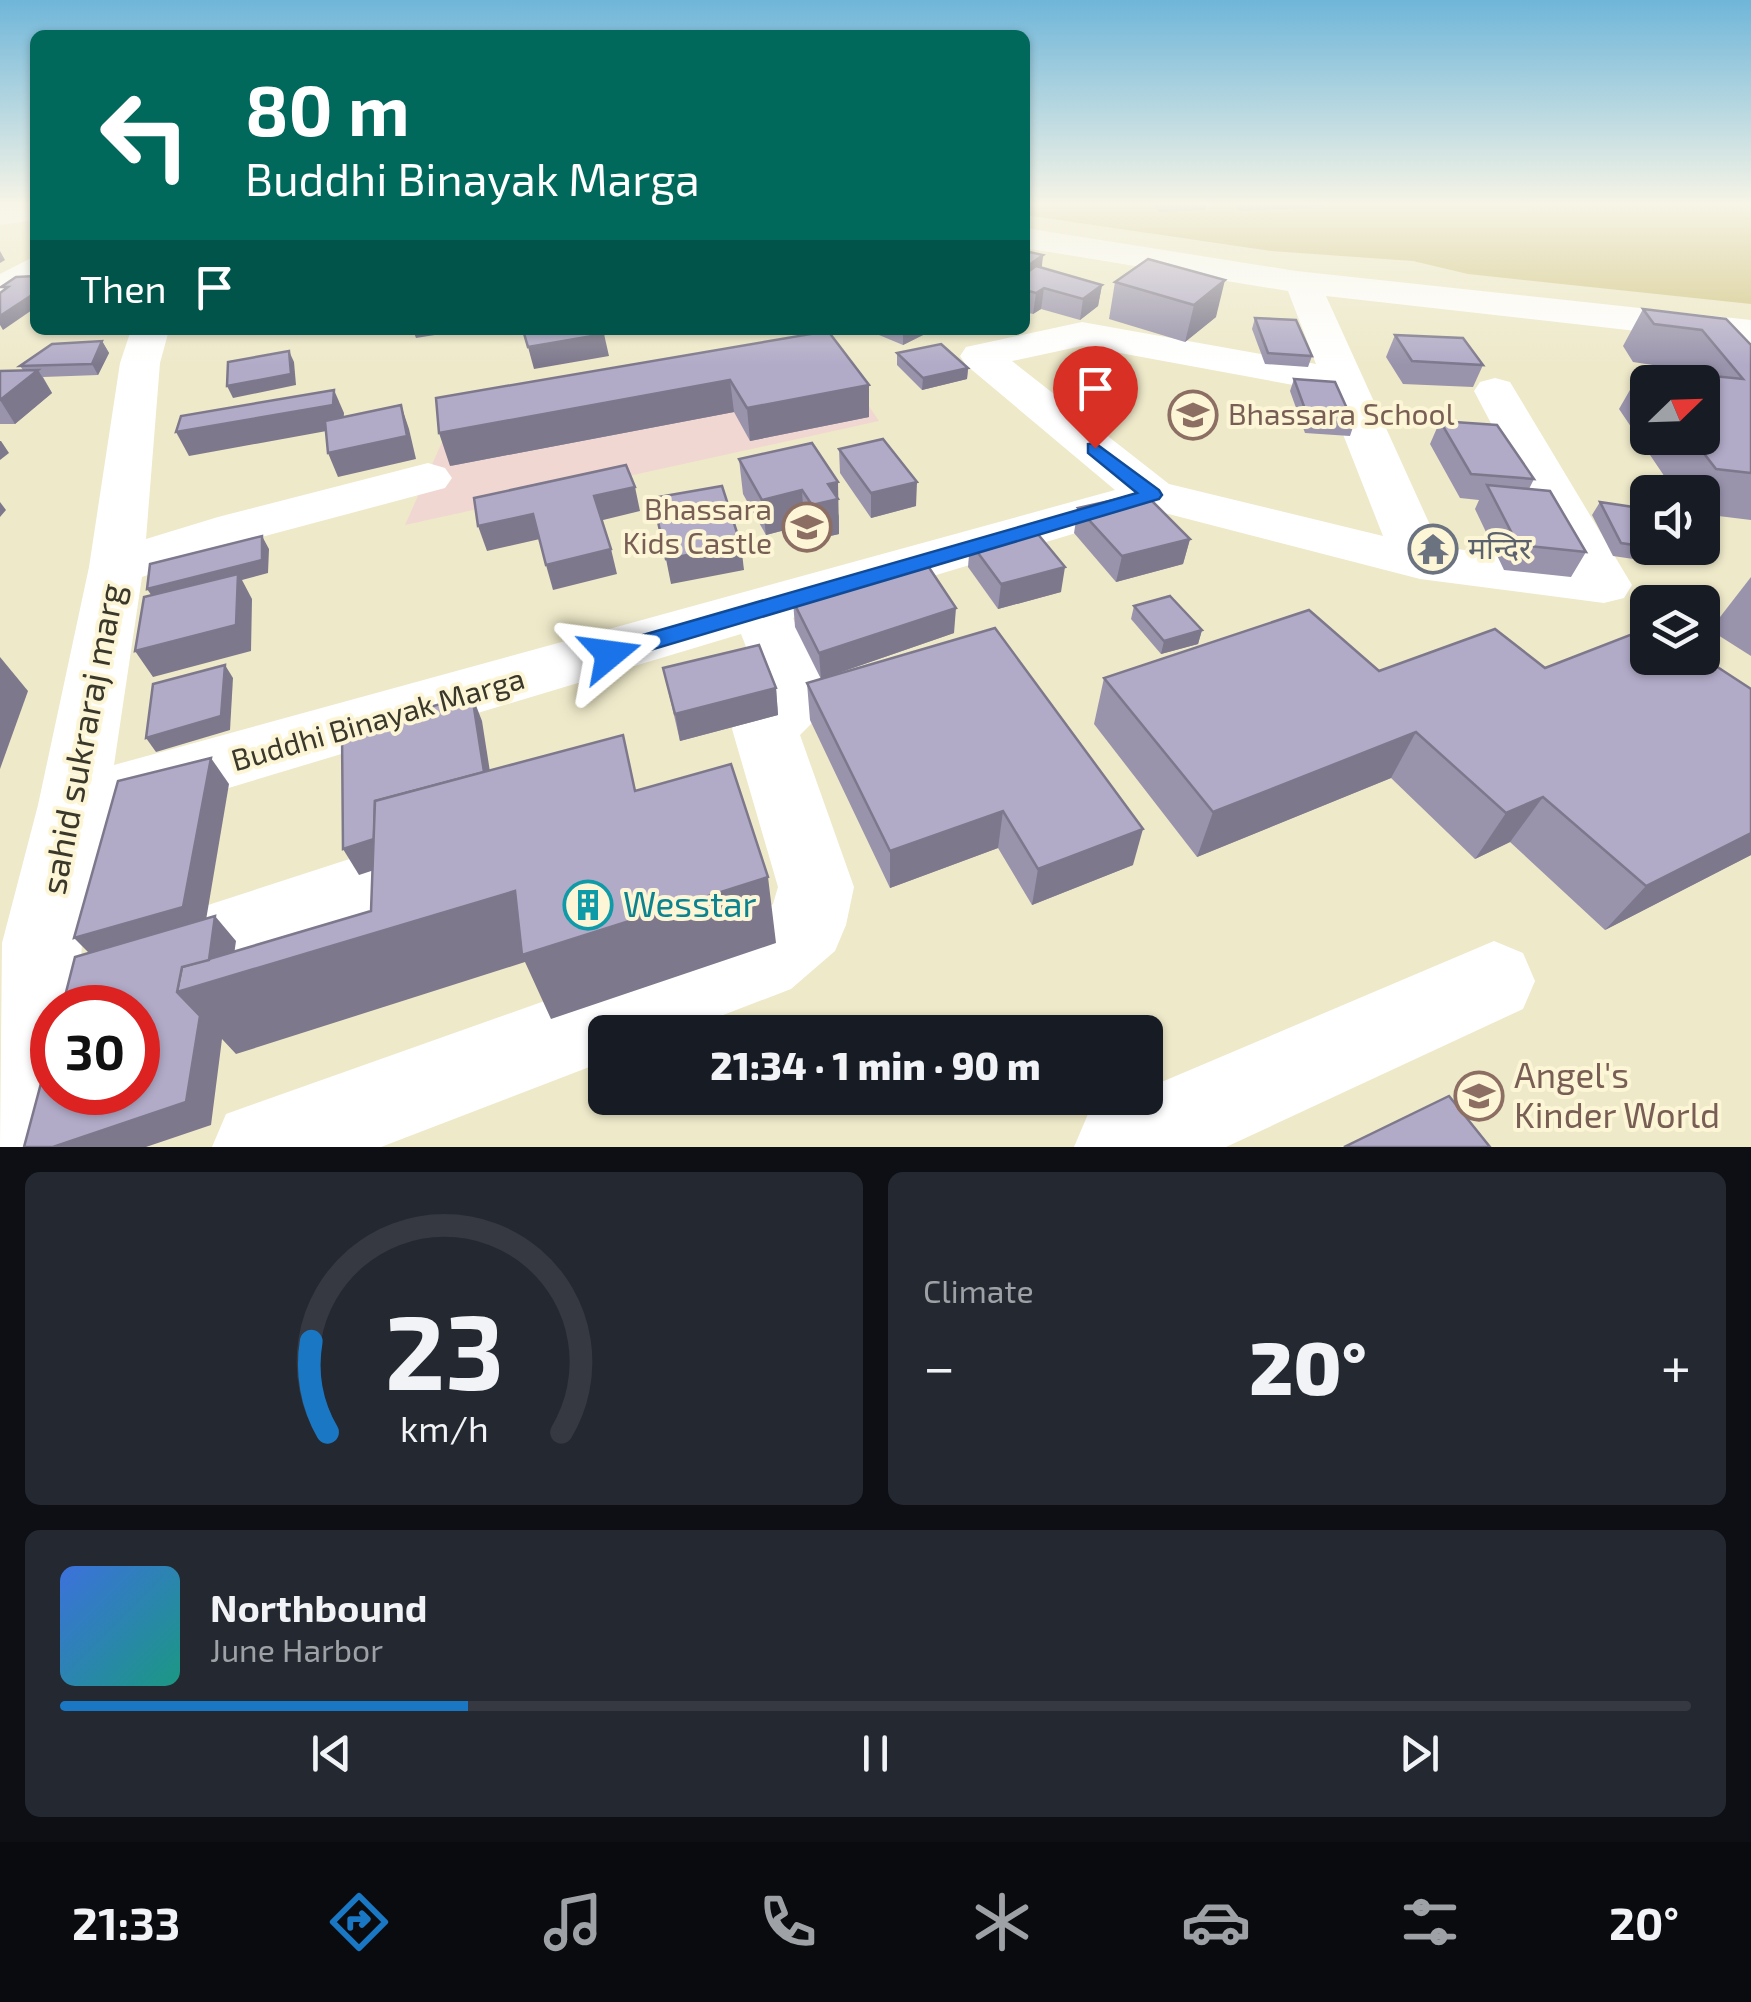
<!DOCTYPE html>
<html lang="en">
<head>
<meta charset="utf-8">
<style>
  :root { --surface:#171b24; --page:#242831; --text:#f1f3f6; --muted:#9ea1a6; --line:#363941; --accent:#1977c4 }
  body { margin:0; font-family:"Exo 2","Noto Sans Devanagari",sans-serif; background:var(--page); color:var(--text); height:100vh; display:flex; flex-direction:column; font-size:38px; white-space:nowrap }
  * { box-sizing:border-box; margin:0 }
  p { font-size:32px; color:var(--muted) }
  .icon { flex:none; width:55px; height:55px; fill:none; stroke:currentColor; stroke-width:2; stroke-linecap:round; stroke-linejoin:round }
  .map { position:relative; height:1147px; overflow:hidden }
  .panel { display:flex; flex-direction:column; gap:25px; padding:25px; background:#0d0f14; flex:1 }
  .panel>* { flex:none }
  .top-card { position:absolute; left:30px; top:30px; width:1000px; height:305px; border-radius:15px; box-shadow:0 2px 8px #0004; background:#00695c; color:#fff; overflow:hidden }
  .needle { width:65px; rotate:67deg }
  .controls { position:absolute; left:1630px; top:365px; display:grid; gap:20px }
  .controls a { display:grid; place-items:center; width:90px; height:90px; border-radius:15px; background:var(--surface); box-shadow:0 2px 8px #0004; font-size:50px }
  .speed { position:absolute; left:30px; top:985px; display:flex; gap:20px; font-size:50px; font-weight:700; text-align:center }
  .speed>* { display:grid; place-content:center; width:130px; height:130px; border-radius:50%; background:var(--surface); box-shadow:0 2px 8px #0004; line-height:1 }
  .speed .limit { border:15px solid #d22; background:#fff; color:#111 }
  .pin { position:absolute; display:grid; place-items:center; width:85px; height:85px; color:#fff; margin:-102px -42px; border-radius:50% 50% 50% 0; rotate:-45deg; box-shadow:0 0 10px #0007 }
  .pin .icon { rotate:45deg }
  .me { position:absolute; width:110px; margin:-55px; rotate:74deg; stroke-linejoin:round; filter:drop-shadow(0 0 8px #0008) }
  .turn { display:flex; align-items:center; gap:35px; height:210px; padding:0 50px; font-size:45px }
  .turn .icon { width:130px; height:130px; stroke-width:2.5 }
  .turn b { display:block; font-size:70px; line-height:85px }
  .then { display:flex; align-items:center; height:95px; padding:0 50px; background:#0003; gap:20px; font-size:38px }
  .big { font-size:75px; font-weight:800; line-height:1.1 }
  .panel .tile { flex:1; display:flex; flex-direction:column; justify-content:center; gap:15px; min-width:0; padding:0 35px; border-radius:15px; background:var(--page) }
  .panel .dial { align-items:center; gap:0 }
  .dial svg { height:260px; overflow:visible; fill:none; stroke:var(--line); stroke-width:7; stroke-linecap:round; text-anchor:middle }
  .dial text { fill:var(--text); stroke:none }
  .song { display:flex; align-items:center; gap:30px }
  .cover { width:120px; height:120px; border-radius:15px; background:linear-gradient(135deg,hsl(220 70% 55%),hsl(170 70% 35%)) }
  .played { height:10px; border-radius:5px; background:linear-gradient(90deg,var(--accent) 25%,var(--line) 25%) }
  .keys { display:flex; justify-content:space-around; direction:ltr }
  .heat { display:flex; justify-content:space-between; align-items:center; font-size:55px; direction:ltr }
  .panel .tiles { flex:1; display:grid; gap:25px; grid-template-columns:1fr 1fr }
  .tile:last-child { grid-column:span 2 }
  .trip { position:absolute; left:588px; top:1015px; width:575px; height:100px; border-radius:15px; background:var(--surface); box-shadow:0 2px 8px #0004; font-weight:800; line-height:100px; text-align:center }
  .tabs { display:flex; height:160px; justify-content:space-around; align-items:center; background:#090b0e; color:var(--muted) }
  .tabs .icon { width:70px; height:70px }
  .tabs .current { color:var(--accent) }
  .tabs b { font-size:45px; color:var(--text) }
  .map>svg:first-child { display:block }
  .commercial { fill:#f1d7d1 }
  .green { fill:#d2c686 }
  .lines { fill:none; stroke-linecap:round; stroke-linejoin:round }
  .minor { fill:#fff; fill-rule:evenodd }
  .wall { fill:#9993ac; fill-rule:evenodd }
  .shaded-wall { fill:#7d788c }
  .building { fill:#b2abc8; stroke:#7d788c; stroke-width:2.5 }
  .route { fill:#1a73e8; stroke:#114b97; stroke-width:2.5 }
  .labels { text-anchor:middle; stroke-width:8; stroke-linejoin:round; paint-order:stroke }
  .education-label { font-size:30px; fill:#785e54; stroke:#fcf6d6; text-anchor:start }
  .worship-label { font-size:30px; fill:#5b616d; stroke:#fcf6d6; text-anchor:start }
  .street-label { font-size:30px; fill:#3a372b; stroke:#fcf6d6 }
  .near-street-label { font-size:35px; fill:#3a372b; stroke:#fcf6d6 }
  .near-culture-label { font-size:35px; fill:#0d838f; stroke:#fcf6d6; text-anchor:start }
  .near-education-label { font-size:35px; fill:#785e54; stroke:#fcf6d6; text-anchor:start }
</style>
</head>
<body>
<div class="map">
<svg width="1751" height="1147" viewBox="0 0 1751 1147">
  <rect width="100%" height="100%" fill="#eee9c9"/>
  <path class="commercial" d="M835 357 879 421 405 525 447 431Z"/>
  <path class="green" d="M1025 204H1751V304L1468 274 1413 261 1271 251 1025 215Z"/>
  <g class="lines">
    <g class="minor">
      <path d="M35 204V220L0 225V207Z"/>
      <path d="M1025 228 1296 271 1751 320V344L1326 296 1440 547 1564 562 1474 391 1480 382 1495 378 1510 382 1632 585 1624 598 1604 603 1420 579 1153 510 793 618 830 698 820 715 800 735 854 887 846 925 835 951 791 989 679 1032H605V1061L381 1147H212L226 1114 736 933 773 904 778 887 732 729 742 711 764 692 741 634 105 825 82 943 78 1008H52V1092H63L54 1147H0L2 943 38 805 89 567 120 363 131 330H169L160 363 146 539 218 517 428 463 445 468 452 478 445 488 254 539 142 577 114 765 1115 490 966 365 960 356 966 347 1082 322 1316 364 1288 291 1025 248ZM1082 346 1326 391 1383 536 1169 484 1012 361Z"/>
      <path d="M35 256V282L13 298 0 301V274Z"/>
      <path d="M365 854 392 864 403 888 392 912 160 995 131 984 120 957 131 930Z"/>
      <path d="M1494 941 1523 953 1535 981 1523 1009 1226 1147H1074L1088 1114 1126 1098H1145V1089Z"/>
    </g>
  </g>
  <g class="wall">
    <path d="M1151 204H1207L1205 210 1159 212Z"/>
    <path d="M1232 204H1324L1323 207 1240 211Z"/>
    <path d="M1025 251 1043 255 1041 268 1102 285 1098 306 1080 320 1041 309 1033 314 1025 312Z"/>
    <path d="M1148 259 1216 317 1185 342 1109 319 1115 282Z"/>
    <path d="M1643 309 1751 345V520L1702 514V492H1675L1619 409 1642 369 1683 373 1679 369 1633 362 1623 346ZM1648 382H1702V438H1648Z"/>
    <path d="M1255 318 1312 356 1308 367 1265 364 1252 329Z"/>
    <path d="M867 330H933L903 345Z"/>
    <path d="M828 331 869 385V417L750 441 734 412 450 466Z"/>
    <path d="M1395 335 1483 365 1473 387 1403 384 1386 357Z"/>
    <path d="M102 341 109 353 98 375 43 377 52 393 15 424H0V371L23 370 20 366Z"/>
    <path d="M897 353 968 368 967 379 922 390 897 365Z"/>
    <path d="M1294 379 1354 424 1350 436 1305 433 1290 391Z"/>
    <path d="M1440 421 1534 479 1529 489 1586 552 1571 577 1504 570 1475 509 1479 500 1460 498 1430 444Z"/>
    <path d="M812 443 839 516V534L813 540 804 525 766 535 743 494 739 459Z"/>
    <path d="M839 449 916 506 871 518 840 473Z"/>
    <path d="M1600 502 1655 548 1647 561 1613 556 1592 515Z"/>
    <path d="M1078 508 1190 539 1183 564 1116 582 1074 533Z"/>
    <path d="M970 542 1061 592 998 609 968 567Z"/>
    <path d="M1751 577V656L1710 630Z"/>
    <path d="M793 601 954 633 821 679 1133 865 1032 905 998 848 890 888 810 720 807 683 821 679 795 627Z"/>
    <path d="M1134 606 1202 630 1198 644 1161 654 1131 619Z"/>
    <path d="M663 668 776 688 778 715 680 741Z"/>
    <path d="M1545 668 1751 689V855L1605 930 1510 842 1475 859 1391 778 1197 857 1094 724 1104 678Z"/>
  </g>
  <g class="shaded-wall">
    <path d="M0 251 5 260 0 263Z"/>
    <path d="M1043 255 1041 275 1025 286V268Z"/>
    <path d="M1225 280 1216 317 1185 342 1194 305Z"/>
    <path d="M1102 285 1098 306 1080 320 1083 299Z"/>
    <path d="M1044 288 1041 309 1033 314 1036 293Z"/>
    <path d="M35 293V308L3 330 0 325V316Z"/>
    <path d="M413 330H466L416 338Z"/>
    <path d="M499 330H528L500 335Z"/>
    <path d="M758 330H775L758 335Z"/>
    <path d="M912 330H933L903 345V334Z"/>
    <path d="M604 334 609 356 534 369 528 347Z"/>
    <path d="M102 341 109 353 98 375 92 364Z"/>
    <path d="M289 351 294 362 296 385 233 398 227 386Z"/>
    <path d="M968 368 967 379 922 390 923 378Z"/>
    <path d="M38 370 52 393 15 424 0 400Z"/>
    <path d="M730 380 734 412 450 466 439 433Z"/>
    <path d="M869 385V417L750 441 747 408Z"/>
    <path d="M334 390 344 413 343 428 189 456 176 432Z"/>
    <path d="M401 405 409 429 416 459 338 477 328 453Z"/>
    <path d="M0 441H1L9 453 0 460Z"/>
    <path d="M838 482 839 534 813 540 812 505 828 484Z"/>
    <path d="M917 482 916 506 871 518V493Z"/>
    <path d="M635 487 640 511 599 521 594 496Z"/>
    <path d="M802 490 804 525 766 535 762 500Z"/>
    <path d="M0 502 6 510 0 517Z"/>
    <path d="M533 514 540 539 487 551 478 526Z"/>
    <path d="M262 536 269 549 268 573 242 580 252 599 251 651 153 677 135 651 156 602 147 589Z"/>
    <path d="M1190 539 1183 564 1116 582 1122 556Z"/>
    <path d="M741 545 744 570 671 584 666 559Z"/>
    <path d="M611 549 617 574 553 590 546 565Z"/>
    <path d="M1065 567 1061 592 998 609 1001 584Z"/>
    <path d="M956 608 954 633 821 679 819 653Z"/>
    <path d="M1202 630 1198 644 1161 654 1164 641Z"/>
    <path d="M0 657 28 691 0 769Z"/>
    <path d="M225 665 233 678 230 730 156 752 146 738Z"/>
    <path d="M776 688 778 715 680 741 675 714Z"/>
    <path d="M472 695 482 721 499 829 359 875 343 849Z"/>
    <path d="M1416 732 1391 778 1197 857 1213 812Z"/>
    <path d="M211 758 229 784 204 932 99 963 74 938Z"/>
    <path d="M1543 797 1510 842 1475 859 1506 813Z"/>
    <path d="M1003 811 998 848 890 888V851Z"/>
    <path d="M1143 829 1133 865 1032 905 1038 869Z"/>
    <path d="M1751 833V855L1605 930 1646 886Z"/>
    <path d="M768 877 776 943 551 1019 525 962 236 1054 222 1039 211 1125 146 1147H53L177 992 215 916 236 941 231 976 515 891Z"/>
  </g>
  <g class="building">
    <path d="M1025 251 1043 255 1025 268Z"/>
    <path d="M1148 259 1225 280 1194 305 1115 282Z"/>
    <path d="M1036 266 1102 285 1083 299 1044 288 1036 293 1025 290V274Z"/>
    <path d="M35 276V293L0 316V293L8 287H1L16 277Z"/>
    <path d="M1643 309 1726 319 1751 345V473L1716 469 1692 438H1702V382H1652L1642 369 1743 379 1702 330 1654 324Z"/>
    <path d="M1255 318 1296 320 1312 356 1268 353Z"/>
    <path d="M523 330H603L604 334 528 347Z"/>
    <path d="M894 330H912L903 334Z"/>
    <path d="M828 331 869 385 747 408 730 380 439 433 436 398Z"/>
    <path d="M1395 335 1463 338 1483 365 1412 361Z"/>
    <path d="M102 341 92 364 20 366 52 344Z"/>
    <path d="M941 344 968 368 923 378 897 353Z"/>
    <path d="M289 351 291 374 227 386 228 362Z"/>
    <path d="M38 370 0 400V371Z"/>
    <path d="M1294 379 1335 382 1354 424 1309 420Z"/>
    <path d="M334 390 333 405 176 432 181 416Z"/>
    <path d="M401 405 407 436 328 453 325 421Z"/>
    <path d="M1440 421 1497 425 1534 479 1471 474Z"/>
    <path d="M883 439 917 482 871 493 839 449Z"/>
    <path d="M812 443 838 482 828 484 838 499 812 505 802 490 762 500 739 459Z"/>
    <path d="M626 465 635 487 594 496 611 549 546 565 533 514 478 526 474 498Z"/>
    <path d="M1487 485 1550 491 1586 552 1518 545Z"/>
    <path d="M722 486 741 545 666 559 653 498Z"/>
    <path d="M1144 493 1190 539 1122 556 1078 508Z"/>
    <path d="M1600 502 1633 507 1648 534V547L1621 543Z"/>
    <path d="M1032 527 1065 567 1001 584 970 542Z"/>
    <path d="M262 536V560L147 589 150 564Z"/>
    <path d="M926 563 956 608 819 653 793 601Z"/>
    <path d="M238 574 236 625 135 651 144 597Z"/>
    <path d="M1170 596 1202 630 1164 641 1134 606Z"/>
    <path d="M1309 610 1379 671 1495 629 1545 668 1648 628V658L1702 657 1751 689V833L1646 886 1543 797 1506 813 1416 732 1213 812 1104 678Z"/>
    <path d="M995 628 1143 829 1038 869 1003 811 890 851 807 683Z"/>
    <path d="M759 645 776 688 675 714 663 668Z"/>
    <path d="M225 665 221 716 146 738 153 684Z"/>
    <path d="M472 695 484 772 375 801 374 839 343 849 342 732Z"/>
    <path d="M623 735 635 791 731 764 768 877 522 955 515 891 177 992 182 967 371 911 375 801Z"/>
    <path d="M211 758 183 907 74 938 118 781Z"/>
    <path d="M215 916 209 960 182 967 177 992 200 1016 186 1102 53 1147H24L52 1042V1092H138V1008H62L75 957Z"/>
    <path d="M1449 1096 1490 1147H1344Z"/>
  </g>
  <linearGradient id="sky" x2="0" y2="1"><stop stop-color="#6fb6d9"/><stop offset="0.56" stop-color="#f7f5e7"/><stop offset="1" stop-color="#f7f5e7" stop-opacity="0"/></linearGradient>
  <rect width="1751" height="365" fill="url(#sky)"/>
  <path class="route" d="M1095 443 1159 490 1162 495 1159 499 610 662 598 654 601 647 1137 493 1088 453V444Z"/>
  <defs>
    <g id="school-ring" transform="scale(2.5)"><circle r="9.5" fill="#fcf6d6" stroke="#8d6e63" stroke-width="1.5"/><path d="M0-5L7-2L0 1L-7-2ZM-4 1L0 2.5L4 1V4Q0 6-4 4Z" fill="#8d6e63"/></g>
    <g id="temple-ring" transform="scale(2.5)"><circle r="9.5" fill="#fcf6d6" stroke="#6b7280" stroke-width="1.5"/><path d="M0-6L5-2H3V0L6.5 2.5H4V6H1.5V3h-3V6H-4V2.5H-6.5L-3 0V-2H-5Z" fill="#6b7280"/></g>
    <g id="building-ring" transform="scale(2.5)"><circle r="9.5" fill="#fcf6d6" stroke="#0f9aa8" stroke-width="1.5"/><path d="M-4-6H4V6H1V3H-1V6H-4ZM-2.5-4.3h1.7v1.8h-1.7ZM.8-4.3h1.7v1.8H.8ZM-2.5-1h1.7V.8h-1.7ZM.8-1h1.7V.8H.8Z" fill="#0f9aa8"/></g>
  </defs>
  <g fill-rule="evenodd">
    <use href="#school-ring" x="1193" y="415"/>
    <use href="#school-ring" x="807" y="527"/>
    <use href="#temple-ring" x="1433" y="549"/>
    <use href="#building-ring" x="588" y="905"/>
    <use href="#school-ring" x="1479" y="1096"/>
  </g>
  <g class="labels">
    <g class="education-label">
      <text x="1228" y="425">Bhassara School</text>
      <text x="772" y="520" text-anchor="end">Bhassara<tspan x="772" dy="34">Kids Castle</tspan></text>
    </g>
    <g class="worship-label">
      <text x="1468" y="559">मन्दिर</text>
    </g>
    <g class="street-label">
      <text transform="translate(378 720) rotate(-16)" y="10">Buddhi Binayak Marga</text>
    </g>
    <g class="near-street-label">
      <text transform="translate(83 739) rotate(-79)" y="12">sahid sukraraj marg</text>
    </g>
    <g class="near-culture-label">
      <text x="623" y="917">Wesstar</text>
    </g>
    <g class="near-education-label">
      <text x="1514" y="1088">Angel's<tspan x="1514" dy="40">Kinder World</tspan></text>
    </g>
  </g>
</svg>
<div class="controls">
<a><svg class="needle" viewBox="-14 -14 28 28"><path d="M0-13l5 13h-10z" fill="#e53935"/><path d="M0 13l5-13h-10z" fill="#9ea1a6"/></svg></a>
<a><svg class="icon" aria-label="sound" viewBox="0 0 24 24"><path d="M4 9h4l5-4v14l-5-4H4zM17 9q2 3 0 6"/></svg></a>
<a><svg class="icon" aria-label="layers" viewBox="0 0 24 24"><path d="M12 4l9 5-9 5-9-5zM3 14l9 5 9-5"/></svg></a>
</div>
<div class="speed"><div class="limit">30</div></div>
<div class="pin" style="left:1095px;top:448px;background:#d93025"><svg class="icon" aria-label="arrive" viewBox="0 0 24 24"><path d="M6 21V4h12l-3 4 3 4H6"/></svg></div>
<svg class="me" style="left:610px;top:654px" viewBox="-20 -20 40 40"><path d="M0-17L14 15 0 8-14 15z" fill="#1a73e8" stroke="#fff" stroke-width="4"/></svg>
<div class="trip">21:34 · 1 min · 90 m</div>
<div class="top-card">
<div class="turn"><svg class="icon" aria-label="left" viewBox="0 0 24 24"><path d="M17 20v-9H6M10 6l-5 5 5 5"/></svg><div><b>80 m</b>Buddhi Binayak Marga</div></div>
<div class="then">Then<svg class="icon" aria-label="arrive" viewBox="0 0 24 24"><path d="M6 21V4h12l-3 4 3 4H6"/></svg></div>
</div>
</div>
<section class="panel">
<div class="tiles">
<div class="tile dial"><svg viewBox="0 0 100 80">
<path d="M14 69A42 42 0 1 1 86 69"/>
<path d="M14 69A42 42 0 0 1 9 41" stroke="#1977c4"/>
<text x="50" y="56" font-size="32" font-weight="700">23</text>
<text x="50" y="72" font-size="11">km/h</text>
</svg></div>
<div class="tile"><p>Climate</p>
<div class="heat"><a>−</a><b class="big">20°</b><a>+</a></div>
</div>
<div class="tile">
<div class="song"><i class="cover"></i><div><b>Northbound</b><p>June Harbor</p></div></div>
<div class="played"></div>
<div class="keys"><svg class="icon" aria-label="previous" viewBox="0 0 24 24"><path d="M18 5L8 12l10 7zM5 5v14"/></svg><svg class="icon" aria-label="pause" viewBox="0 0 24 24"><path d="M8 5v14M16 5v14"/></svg><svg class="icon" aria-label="next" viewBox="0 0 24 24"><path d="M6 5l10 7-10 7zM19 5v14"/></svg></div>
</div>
</div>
</section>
<nav class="tabs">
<b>21:33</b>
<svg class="icon current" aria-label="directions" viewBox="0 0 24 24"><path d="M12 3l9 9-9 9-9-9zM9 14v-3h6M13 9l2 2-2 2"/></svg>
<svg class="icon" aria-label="music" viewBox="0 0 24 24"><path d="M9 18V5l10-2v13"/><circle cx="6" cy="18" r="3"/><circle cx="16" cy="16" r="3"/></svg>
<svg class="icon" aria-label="phone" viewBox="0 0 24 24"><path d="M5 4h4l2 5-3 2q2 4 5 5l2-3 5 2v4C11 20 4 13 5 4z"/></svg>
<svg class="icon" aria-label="climate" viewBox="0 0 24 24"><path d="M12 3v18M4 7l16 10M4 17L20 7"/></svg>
<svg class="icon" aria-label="car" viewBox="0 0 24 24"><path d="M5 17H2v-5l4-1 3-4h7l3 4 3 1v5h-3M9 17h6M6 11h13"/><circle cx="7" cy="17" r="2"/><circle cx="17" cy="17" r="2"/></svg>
<svg class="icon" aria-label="filters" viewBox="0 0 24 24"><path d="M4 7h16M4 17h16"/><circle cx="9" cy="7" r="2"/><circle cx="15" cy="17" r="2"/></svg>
<b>20°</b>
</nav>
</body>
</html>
